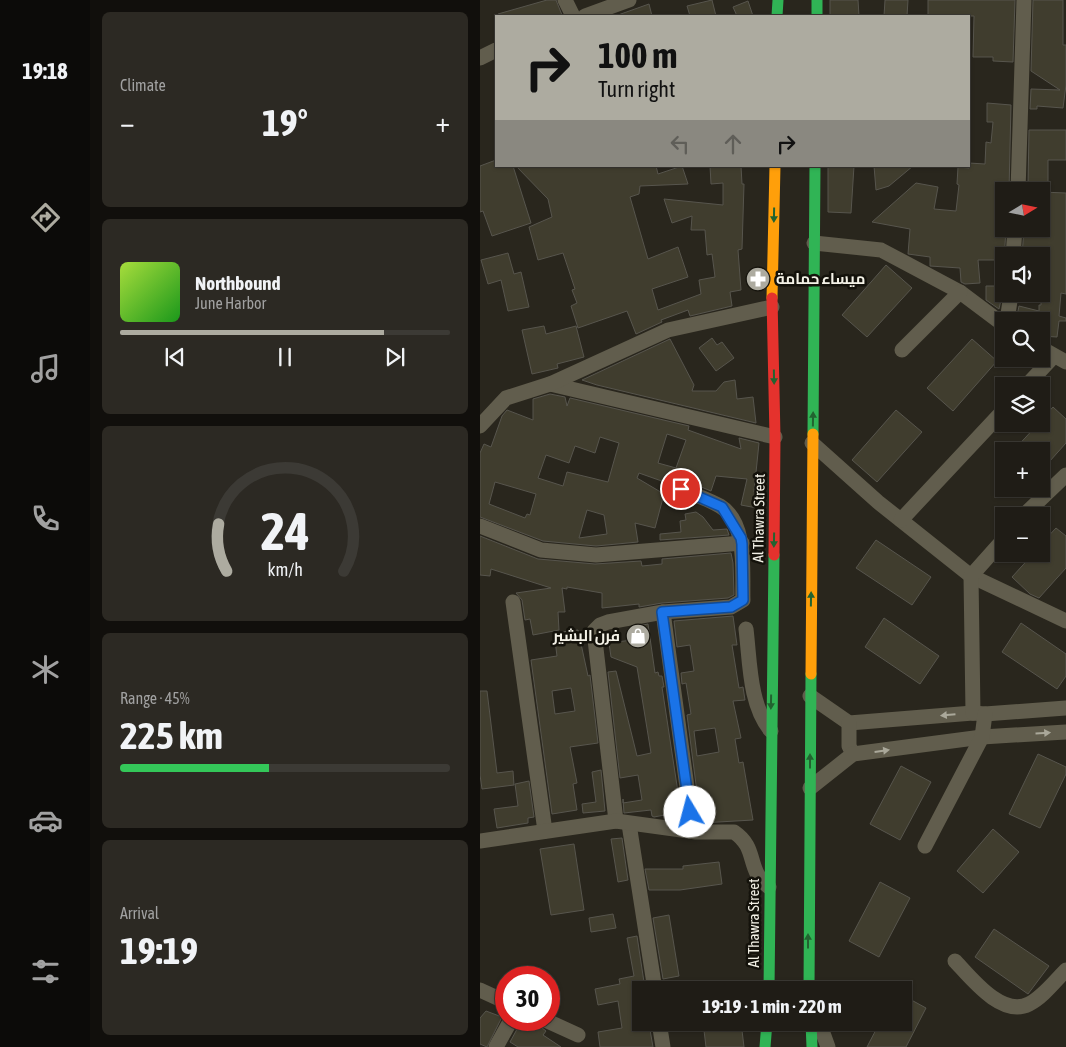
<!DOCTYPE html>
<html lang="en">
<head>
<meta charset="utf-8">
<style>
  :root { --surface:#1f1c16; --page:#2c2923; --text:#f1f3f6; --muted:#a1a1a1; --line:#3c3a35; --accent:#adaba0 }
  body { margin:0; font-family:"Asap Condensed",Cairo,sans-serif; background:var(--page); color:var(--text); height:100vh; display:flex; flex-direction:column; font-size:19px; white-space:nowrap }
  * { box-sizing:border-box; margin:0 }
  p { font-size:16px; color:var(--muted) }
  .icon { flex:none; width:28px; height:28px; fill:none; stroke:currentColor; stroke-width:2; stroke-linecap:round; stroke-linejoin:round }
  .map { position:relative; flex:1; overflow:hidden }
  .drawer { display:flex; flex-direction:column; gap:12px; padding:12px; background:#110f0c; width:390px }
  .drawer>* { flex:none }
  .guide { position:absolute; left:15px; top:15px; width:475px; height:152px; border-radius:0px; box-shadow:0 1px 4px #0004,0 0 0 1px var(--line); background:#adaba0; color:#111; overflow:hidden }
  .needle { width:32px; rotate:80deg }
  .tools { position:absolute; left:515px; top:182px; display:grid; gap:10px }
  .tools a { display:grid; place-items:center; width:55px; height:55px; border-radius:0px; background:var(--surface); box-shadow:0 1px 4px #0004,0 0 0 1px var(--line); font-size:25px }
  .speed { position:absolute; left:15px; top:966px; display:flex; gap:10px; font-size:25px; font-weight:700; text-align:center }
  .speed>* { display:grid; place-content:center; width:65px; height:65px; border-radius:50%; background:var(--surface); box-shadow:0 1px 4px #0004,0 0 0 1px var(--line); line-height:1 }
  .speed .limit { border:8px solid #d22; background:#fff; color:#111 }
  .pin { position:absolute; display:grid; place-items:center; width:42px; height:42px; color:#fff; margin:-21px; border:2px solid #fff; border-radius:50%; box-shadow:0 1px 5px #0007 }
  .me { position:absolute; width:55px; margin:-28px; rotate:352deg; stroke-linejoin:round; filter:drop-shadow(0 0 4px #0008) }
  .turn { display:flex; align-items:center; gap:18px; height:105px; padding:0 20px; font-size:22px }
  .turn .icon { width:65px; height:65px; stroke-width:2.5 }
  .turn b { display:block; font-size:35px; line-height:42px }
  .lanes { display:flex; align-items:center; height:48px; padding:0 20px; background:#0003; justify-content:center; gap:25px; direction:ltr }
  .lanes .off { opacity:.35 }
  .big { font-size:38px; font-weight:700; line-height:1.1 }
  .drawer .tile { flex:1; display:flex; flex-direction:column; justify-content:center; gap:8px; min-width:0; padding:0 18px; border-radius:8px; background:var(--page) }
  .drawer .dial { align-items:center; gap:0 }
  .dial svg { height:130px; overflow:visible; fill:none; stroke:var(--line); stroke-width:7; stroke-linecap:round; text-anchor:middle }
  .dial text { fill:var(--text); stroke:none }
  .song { display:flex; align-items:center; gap:15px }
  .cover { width:60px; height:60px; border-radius:8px; background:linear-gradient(135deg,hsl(80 70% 55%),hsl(120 70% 35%)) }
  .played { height:5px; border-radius:2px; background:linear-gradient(90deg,var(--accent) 80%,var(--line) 80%) }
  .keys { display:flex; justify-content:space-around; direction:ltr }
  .heat { display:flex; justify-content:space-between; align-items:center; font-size:28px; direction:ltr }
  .charge { height:8px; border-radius:4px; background:linear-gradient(90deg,#34c759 45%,var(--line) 0) }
  .trip { position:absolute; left:152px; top:981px; width:280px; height:50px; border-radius:0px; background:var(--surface); box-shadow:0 1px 4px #0004,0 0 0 1px var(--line); font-weight:700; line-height:50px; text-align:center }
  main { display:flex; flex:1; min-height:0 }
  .tab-bar { display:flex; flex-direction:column; width:90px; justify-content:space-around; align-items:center; background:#0c0b09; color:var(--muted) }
  .tab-bar .icon { width:35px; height:35px }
  .tab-bar .active { color:var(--accent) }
  .tab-bar b { font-size:22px; color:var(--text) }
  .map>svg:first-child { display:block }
  .building { fill:#403d2e; stroke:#57554d; fill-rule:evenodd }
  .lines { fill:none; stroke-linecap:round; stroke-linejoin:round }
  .street { stroke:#615d4d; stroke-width:15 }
  .fast { stroke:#30b455; stroke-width:11 }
  .slow { stroke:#ff9f0a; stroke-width:11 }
  .jam { stroke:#e5322d; stroke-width:11 }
  .oneway { fill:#226330 }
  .oneway2 { fill:#aaa89a }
  .route-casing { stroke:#114b97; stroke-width:12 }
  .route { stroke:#1a73e8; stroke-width:9 }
  .labels { text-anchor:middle; stroke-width:5; stroke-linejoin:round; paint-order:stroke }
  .poi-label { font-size:15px; font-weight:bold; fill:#f4f2e7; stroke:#14120b; text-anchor:start }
  .street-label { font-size:15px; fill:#f4f2e7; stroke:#14120b }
</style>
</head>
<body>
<main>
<nav class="tab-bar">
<b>19:18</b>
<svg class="icon active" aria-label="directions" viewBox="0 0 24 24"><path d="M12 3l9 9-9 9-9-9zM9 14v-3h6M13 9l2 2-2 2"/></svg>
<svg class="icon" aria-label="music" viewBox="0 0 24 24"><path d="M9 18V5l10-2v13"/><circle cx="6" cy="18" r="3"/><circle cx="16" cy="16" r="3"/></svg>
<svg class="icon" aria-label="phone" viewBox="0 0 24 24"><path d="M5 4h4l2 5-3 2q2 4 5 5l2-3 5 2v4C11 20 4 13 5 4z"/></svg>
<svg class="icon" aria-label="climate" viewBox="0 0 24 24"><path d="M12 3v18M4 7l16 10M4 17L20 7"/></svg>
<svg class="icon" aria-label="car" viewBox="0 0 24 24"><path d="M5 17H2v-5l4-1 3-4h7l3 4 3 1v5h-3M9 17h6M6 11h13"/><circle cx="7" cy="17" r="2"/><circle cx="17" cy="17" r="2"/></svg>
<svg class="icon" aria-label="filters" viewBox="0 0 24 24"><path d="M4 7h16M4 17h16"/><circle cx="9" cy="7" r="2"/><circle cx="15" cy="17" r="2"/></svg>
</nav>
<section class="drawer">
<div class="tile"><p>Climate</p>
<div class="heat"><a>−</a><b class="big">19°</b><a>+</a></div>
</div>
<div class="tile">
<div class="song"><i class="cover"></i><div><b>Northbound</b><p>June Harbor</p></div></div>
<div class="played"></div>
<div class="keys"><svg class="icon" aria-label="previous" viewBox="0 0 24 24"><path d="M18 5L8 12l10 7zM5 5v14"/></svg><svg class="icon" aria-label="pause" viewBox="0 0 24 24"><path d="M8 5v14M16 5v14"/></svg><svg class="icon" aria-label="next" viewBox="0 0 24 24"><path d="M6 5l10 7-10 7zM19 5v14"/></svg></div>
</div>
<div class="tile dial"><svg viewBox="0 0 100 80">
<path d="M14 69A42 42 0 1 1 86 69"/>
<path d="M14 69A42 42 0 0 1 9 40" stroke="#adaba0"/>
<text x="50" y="56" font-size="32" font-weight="700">24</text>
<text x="50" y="72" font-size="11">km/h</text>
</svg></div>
<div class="tile"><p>Range · 45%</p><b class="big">225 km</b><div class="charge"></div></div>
<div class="tile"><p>Arrival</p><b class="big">19:19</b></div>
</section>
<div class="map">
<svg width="586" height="1047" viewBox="0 0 586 1047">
  <rect width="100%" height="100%" fill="#29261d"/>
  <g class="building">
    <path d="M67 0H76L82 15 19 16 18 14Z"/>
    <path d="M232 0 236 16H210L207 6Z"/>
    <path d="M350 0H378L379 16H350Z"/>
    <path d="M405 0H428L427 16H404Z"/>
    <path d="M448 0H535L533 62 513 61V57H493L494 16H448Z"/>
    <path d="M553 0H583V45H586V85L583 108 557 106V109H550L551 89 580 90 551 71Z"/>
    <path d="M268 1 273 16H257L253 7Z"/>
    <path d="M169 4 172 16H138V15Z"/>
    <path d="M507 103 531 105 529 191H524V229H526L524 260H498L500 283 485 284 481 282 480 268 450 266V257L428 254 430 229 392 222 436 183 458 187 454 209 476 211 479 185 477 184 478 167 489 168V163L505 164 506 142 511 143 513 122H507Z"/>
    <path d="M549 130H586V160H568V185H548Z"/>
    <path d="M16 160V166H33L51 223 12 236 3 211 0 212V166Z"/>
    <path d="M36 166H176L178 174 202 166 208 184 160 186 159 194 150 197 168 259 198 247 208 277 172 289 178 310 221 294 219 280 235 277 232 254 227 255 225 230H211L212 216 192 223 184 199 243 205V183L231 184 230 166H261L262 184H264L262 249 258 250 261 290 250 292 252 306 210 316 208 310 181 320 182 322 156 334 147 311 98 328 91 306 97 303 92 290 95 289 83 253 58 260 49 227 72 217 68 199Z"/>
    <path d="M348 166H374L371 213 348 212Z"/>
    <path d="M394 166H433L409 186 396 190Z"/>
    <path d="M561 192 586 193V294L581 293 579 316 586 318V321H579L577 337 561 336V321H536L539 306 559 311V305H561V256H542L544 229H561Z"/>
    <path d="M28 253 34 274 41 272 49 307 28 311 21 280 8 284 1 260Z"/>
    <path d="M406 265 432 288 387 337 362 315Z"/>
    <path d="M506 286H524L519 309 506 300Z"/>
    <path d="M64 326 66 334 96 326 104 357 77 364 78 368 52 374 42 330Z"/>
    <path d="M232 338 237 345 242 342 254 358 236 371 219 348Z"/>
    <path d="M190 339 214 385 212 391H236L244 382 255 380 257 399 273 397 276 423 117 385 102 380Z"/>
    <path d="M492 339 517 361 473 411 447 388Z"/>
    <path d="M70 394 85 397 87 406 90 398 209 426 208 430 261 449 259 438 279 443 274 492 280 494 277 508 261 505 267 479 236 476 231 491 204 480H200L193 485 159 473 157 478 184 494 175 528 155 523 158 542 116 546 63 541 0 517V453L4 444 11 447 22 416 27 410 53 420V399ZM187 434 206 440 196 468 178 463ZM120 437 139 443 128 482 87 472 83 486 58 478 66 455 89 463 95 446 115 453ZM15 482 56 494 50 515 47 514 45 518 9 504ZM107 510 124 515 127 534 99 538Z"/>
    <path d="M573 407 586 419V443L561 471V451H533L558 424H561V420Z"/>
    <path d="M416 410 442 432 397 482 372 460Z"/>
    <path d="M216 512 223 517 233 530 247 529 249 535 180 540V534L201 532 200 521 206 520 205 514Z"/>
    <path d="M576 528 586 536V568L559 598 550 594 532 577 553 554H561V544Z"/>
    <path d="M0 536 58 559 115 564 161 561 162 566 182 564V559L251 553 253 563 254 595 248 598 182 603 159 607V604L122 608V593L87 587V589L82 588 85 612H78L79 630 53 635 50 619 45 620 42 600 36 593 71 588 11 569 10 576 0 575Z"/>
    <path d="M396 540 451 577 432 605 376 568Z"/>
    <path d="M253 616 257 645H252L259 688 263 687 265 700 253 701 261 738 255 739 259 763 263 762 273 820 221 823 207 715 211 714 206 683 202 684 201 673 214 671 210 645 197 647 194 621ZM235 728 239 752 217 756 214 731Z"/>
    <path d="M404 618 459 656 440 684 385 647Z"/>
    <path d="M541 623 586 654V676L577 689 522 652Z"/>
    <path d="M168 624 175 673 178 672 179 676H182L184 687H182L201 812 174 817 172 816 171 810 144 813 143 799V803L162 800 158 775 140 778 128 672 136 671 157 756 171 753 157 667 131 657 129 643 152 640 149 628Z"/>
    <path d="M98 630 108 676 110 675 118 743 90 747 97 783 93 784 97 810 72 814 51 660 77 656 74 633ZM91 688 95 711 75 714 72 691Z"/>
    <path d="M0 691H7L17 773 33 771 34 785 2 789 0 775Z"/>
    <path d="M558 754 586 767V774L560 828 529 814Z"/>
    <path d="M421 766 451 782 420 840 390 824Z"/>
    <path d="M121 770 125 811 103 813 102 804 116 802 112 772Z"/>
    <path d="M49 781 54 817 48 818V823L17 828 14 809 38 806 35 784Z"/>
    <path d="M513 829 539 852 503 893 477 871Z"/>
    <path d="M142 838 148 880 138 882 131 839Z"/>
    <path d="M94 844 104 910 71 915 60 849Z"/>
    <path d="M239 862 242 884 200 890H169L165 869H203V866Z"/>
    <path d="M400 882 430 898 399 957 369 941Z"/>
    <path d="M133 914 136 928 111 932 109 918Z"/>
    <path d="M189 915 199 976 183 979 173 918Z"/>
    <path d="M514 929 569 966 548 994 495 957Z"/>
    <path d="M157 936 164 982V990H161V1025L169 1024 173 1047H120L118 1032 142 1028 138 1001 118 1005 115 989 140 984 139 979 154 976 147 938Z"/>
    <path d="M424 996 446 1008 426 1047H387L400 1022H424Z"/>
    <path d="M6 1011 22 1017 7 1047 0 1044V1018Z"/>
    <path d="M42 1020H49L57 1024 66 1031 63 1035 81 1047H38L30 1042Z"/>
    <path d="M223 1022H261L264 1047H226Z"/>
  </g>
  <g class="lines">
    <g class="street">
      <path d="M85 0 93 16"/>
      <path d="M105 16 149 0"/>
      <path d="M0 58 16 50"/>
      <path d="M538 191 544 0"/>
      <path d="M334 243 401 250 480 292 524 325"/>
      <path d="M533 256 535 229"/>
      <path d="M527 321 531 294"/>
      <path d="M561 348 586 362"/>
      <path d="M422 350 480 292"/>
      <path d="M70 384 295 437"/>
      <path d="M546 386 574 356"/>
      <path d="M0 426 26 398 70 384 188 330 292 307"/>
      <path d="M332 443 398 502 491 576 586 621"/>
      <path d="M543 516 586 475"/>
      <path d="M421 520 524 410"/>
      <path d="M0 526 61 550 116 555 262 543"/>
      <path d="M33 602 65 831"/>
      <path d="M183 612 213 831"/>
      <path d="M266 629C270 661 269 705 291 731"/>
      <path d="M330 696 369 723 493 713 505 714 586 708"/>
      <path d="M493 713 491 576 524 539"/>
      <path d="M369 723V746L373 754"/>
      <path d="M330 788 373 754 502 737 586 732"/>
      <path d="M136 821 114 631 120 625 128 622 183 612 251 607 263 600C262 572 268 523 240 506 228 499 214 495 201 489"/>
      <path d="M149 824 175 990"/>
      <path d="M0 841 136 821 216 832H254C279 849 265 869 289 887"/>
      <path d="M445 846 502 737 505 714"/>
      <path d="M475 961C491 978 522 1018 549 1004 563 997 575 981 586 970"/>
      <path d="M0 990 26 1002"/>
      <path d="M65 1020 98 1035"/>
      <path d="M179 1022 183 1047"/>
      <path d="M339 1022 348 1047"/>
      <path d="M16 1047 31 1020"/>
    </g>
    <g class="fast">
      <path d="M337 0V16"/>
      <path d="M297 16 298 0"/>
      <path d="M333 434 335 166"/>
      <path d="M289 990 294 555"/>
      <path d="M329 990 331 674"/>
      <path d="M331 1022 332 1047"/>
      <path d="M285 1047 287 1022"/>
    </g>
    <g class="slow">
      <path d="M292 298 295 166"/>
      <path d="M331 674 333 434"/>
    </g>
    <path class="jam" d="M292 298 295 437 294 555"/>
  </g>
  <defs><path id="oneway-solid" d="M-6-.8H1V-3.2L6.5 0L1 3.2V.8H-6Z" transform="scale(1.25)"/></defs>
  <g class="oneway">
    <use href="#oneway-solid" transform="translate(294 215) rotate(91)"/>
    <use href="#oneway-solid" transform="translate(294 377) rotate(89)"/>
    <use href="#oneway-solid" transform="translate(333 419) rotate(-89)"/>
    <use href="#oneway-solid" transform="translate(294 540) rotate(91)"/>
    <use href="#oneway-solid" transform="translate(331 599) rotate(-89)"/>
    <use href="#oneway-solid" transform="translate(291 702) rotate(91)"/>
    <use href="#oneway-solid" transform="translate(330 761) rotate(-90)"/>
    <use href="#oneway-solid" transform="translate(328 941) rotate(-90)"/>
  </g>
  <g class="oneway2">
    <use href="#oneway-solid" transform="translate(468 715) rotate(175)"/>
    <use href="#oneway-solid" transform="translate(563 733) rotate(-4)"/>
    <use href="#oneway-solid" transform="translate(402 751) rotate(-8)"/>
  </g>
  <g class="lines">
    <g class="route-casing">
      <path id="route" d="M201 489 242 507 261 538 262 544 263 600 251 607 182 612 210 812"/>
    </g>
    <use href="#route" class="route"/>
  </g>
  <defs>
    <g id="pharmacy-disc" transform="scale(1.25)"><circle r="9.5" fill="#adaba0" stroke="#14120b"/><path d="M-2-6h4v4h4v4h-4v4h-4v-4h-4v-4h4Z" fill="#fff"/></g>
    <g id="shop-disc" transform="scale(1.25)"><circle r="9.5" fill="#adaba0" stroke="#14120b"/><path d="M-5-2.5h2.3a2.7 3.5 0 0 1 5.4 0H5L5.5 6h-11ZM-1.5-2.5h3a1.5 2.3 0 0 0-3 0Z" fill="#fff"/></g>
  </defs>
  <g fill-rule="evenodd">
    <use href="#pharmacy-disc" x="278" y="279"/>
    <use href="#shop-disc" x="158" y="636"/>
  </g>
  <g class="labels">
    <g class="poi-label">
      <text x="296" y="284">ميساء حمامة</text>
      <text x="140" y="641" text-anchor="end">فرن البشير</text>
    </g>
    <g class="street-label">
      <text transform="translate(279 518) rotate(-89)" y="5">Al Thawra Street</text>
      <text transform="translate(274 923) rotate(-90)" y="5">Al Thawra Street</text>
    </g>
  </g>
</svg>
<div class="tools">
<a><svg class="needle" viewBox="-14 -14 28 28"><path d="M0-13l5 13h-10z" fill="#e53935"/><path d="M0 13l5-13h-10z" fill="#a1a1a1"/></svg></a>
<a><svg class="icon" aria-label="sound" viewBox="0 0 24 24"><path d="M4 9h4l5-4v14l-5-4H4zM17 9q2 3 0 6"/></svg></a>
<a><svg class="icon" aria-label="search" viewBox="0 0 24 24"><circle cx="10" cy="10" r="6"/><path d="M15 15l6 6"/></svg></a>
<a><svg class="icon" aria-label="layers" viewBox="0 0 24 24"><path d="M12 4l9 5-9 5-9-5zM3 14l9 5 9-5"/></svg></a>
<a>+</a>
<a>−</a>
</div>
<div class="speed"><div class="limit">30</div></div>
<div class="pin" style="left:201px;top:489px;background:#d93025"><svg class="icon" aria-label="arrive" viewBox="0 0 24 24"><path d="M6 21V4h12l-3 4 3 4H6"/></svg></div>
<svg class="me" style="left:210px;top:812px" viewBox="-20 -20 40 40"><circle r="19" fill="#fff"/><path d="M0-13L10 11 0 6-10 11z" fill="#1a73e8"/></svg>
<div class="trip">19:19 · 1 min · 220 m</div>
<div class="guide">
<div class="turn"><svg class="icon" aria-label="right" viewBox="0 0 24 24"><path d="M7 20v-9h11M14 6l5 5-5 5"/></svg><div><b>100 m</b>Turn right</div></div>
<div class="lanes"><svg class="icon off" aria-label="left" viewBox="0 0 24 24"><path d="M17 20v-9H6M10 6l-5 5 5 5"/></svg><svg class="icon off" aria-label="ahead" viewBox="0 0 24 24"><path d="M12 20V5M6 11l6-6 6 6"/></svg><svg class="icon" aria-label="right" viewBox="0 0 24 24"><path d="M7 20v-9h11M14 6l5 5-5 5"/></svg></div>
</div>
</div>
</main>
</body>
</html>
